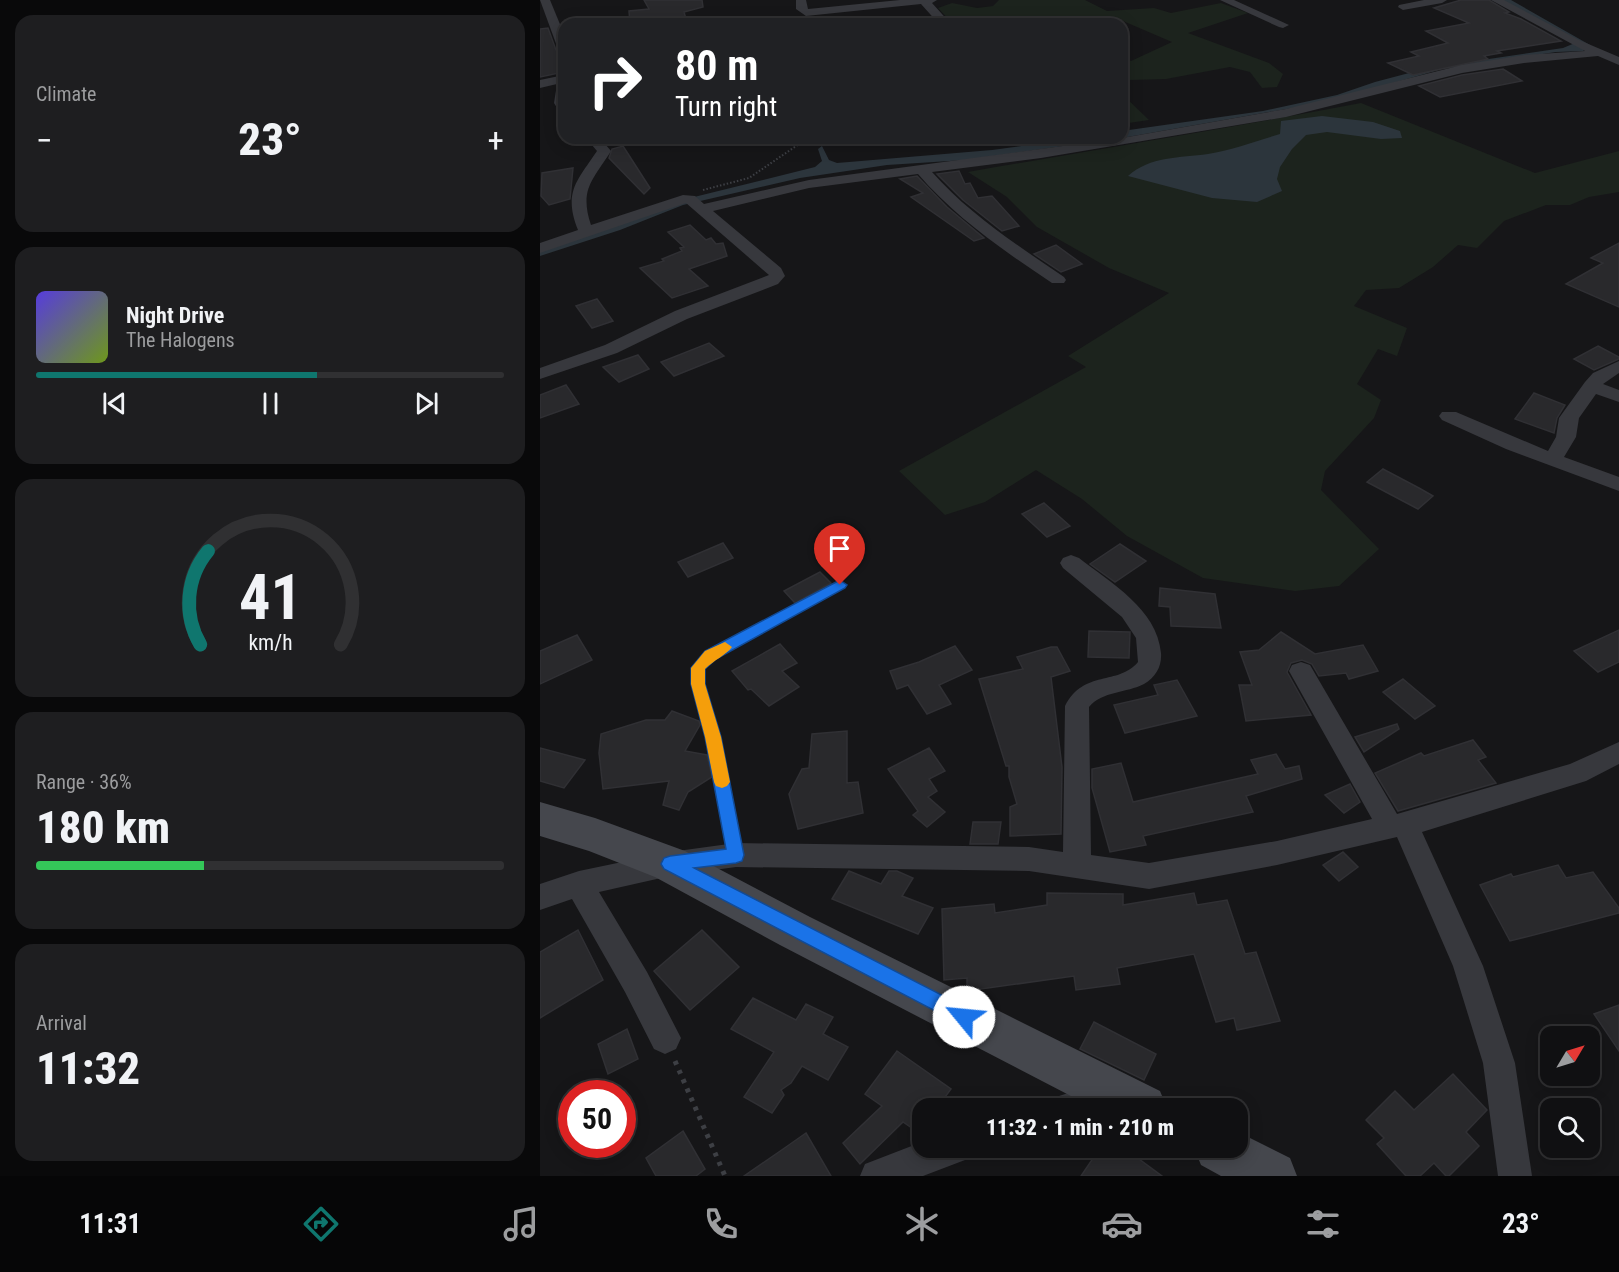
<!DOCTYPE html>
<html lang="en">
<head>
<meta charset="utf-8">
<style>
  :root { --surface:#101012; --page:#1e1e20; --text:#f1f3f6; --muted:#9c9d9f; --line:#303032; --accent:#0f766e }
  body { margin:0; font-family:"Roboto Condensed",sans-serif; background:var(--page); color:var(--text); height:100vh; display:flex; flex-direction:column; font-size:22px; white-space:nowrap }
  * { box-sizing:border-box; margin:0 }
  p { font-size:20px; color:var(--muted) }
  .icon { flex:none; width:33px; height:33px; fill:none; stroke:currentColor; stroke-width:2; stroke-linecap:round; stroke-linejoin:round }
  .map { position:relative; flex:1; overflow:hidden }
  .panel { display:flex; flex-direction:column; gap:15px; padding:15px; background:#09090a; width:540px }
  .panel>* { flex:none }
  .banner { position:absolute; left:18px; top:18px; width:570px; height:126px; border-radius:18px; box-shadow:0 3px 15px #0003,0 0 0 2px var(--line); background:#202124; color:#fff; overflow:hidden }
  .needle { width:39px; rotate:52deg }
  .tools { position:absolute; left:1000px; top:1026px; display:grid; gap:12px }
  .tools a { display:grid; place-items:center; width:60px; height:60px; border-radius:12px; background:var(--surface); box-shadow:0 3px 15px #0003,0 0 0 2px var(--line); font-size:30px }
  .speed { position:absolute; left:18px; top:1080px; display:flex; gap:12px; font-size:30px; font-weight:700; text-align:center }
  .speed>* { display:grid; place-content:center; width:78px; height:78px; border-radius:50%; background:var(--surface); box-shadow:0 3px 15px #0003,0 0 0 2px var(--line); line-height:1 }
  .speed .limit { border:9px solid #d22; background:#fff; color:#111 }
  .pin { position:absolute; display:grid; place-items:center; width:51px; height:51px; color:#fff; margin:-62px -26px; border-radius:50% 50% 50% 0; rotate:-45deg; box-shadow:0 0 6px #0007 }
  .pin .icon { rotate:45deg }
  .me { position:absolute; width:66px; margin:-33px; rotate:298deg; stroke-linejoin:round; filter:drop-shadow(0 0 4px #0008) }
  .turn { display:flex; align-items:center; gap:21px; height:126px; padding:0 18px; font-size:27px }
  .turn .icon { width:78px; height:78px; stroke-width:2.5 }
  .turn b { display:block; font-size:42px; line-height:51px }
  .big { font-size:45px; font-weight:800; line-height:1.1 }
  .panel .card { flex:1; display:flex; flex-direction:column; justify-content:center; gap:9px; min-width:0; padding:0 21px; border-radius:18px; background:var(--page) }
  .panel .dial { align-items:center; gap:0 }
  .dial svg { height:156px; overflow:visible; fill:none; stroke:var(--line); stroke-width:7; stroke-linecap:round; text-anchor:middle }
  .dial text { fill:var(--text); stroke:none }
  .song { display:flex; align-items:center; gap:18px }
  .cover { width:72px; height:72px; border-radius:9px; background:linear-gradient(135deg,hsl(250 70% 55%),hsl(80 70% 35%)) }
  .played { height:6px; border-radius:3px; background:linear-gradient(90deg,var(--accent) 60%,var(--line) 60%) }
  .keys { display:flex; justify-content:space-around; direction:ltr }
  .heat { display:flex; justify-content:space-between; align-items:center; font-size:33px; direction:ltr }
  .charge { height:9px; border-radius:4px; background:linear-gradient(90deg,#34c759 36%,var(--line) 0) }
  .trip { position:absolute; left:372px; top:1098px; width:336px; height:60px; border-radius:18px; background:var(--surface); box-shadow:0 3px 15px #0003,0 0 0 2px var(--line); font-weight:800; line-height:60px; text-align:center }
  .menu { display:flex; height:96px; justify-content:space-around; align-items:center; background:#060607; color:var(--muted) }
  .menu .icon { width:42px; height:42px }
  .menu .current { color:var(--accent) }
  .menu b { font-size:27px; color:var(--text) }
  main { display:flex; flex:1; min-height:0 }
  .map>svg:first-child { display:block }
  .green { fill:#1c231d }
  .water { fill:#2c353c }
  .building { fill:#29292c; stroke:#303034; stroke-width:1.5 }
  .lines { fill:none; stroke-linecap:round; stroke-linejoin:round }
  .path-far1 { stroke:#3d3f44; stroke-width:2; stroke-dasharray:1.5 2; stroke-linecap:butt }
  .path { stroke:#3d3f44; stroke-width:5; stroke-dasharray:4 6; stroke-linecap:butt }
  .service { fill:#37383d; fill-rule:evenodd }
  .minor { fill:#37383d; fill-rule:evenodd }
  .secondary { fill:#45474d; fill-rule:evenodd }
  .route { fill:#1a73e8; stroke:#114b97; stroke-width:1.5 }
  .slow { fill:#f59e0b }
</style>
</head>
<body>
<main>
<section class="panel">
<div class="card"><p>Climate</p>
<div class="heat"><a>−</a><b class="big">23°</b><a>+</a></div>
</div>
<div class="card">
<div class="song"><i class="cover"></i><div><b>Night Drive</b><p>The Halogens</p></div></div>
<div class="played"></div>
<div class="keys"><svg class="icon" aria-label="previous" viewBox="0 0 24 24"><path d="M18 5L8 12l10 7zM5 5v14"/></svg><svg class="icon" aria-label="pause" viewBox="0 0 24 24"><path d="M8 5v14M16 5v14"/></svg><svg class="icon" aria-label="next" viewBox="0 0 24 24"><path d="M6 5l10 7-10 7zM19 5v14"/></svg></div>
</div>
<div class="card dial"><svg viewBox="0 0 100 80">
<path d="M14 69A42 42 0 1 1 86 69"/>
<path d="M14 69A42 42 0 0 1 18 21" stroke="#0f766e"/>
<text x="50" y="56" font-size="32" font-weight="700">41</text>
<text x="50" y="72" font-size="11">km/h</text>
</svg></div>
<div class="card"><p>Range · 36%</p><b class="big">180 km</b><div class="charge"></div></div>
<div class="card"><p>Arrival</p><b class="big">11:32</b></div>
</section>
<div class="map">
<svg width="1079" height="1176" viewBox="0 0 1079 1176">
  <rect width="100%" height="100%" fill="#161618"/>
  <g class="green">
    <path d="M459 0H545L567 11 614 8 631 13 681 3 708 13 648 33 729 63 743 74 737 87 722 88 710 72 690 67 626 79 590 80 582 87V57L591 61 632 42 576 18 550 24H413L398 8 412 3 437 8 453 6Z"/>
    <path d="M582 94 609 120 582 124Z"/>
    <path d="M821 103 995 173 1079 151V192L1049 197 1030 205H1006L964 221 937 248 918 245 893 267 859 288 826 290 814 306 867 328 857 356 838 349 817 384 841 400 834 418 785 471 781 490 839 549 799 586 755 591 663 578 587 536 542 499 496 470 445 502 405 515 359 471 546 367 528 356 629 293 569 268 497 227 467 197 428 172C559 149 690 128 821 103Z"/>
  </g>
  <g class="water">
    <path d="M961 0H971L1050 45 1043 51 1016 52 902 69 786 102 582 138V131L723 111 797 95 835 82 888 68 1023 48 1035 43Z"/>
    <path d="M782 116 833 122 860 131 862 138 841 139 787 132 766 135 752 149 740 167 737 179 742 191 717 202 672 198 588 176C610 156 640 158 668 154 692 150 716 141 740 134L741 121Z"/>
    <path d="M541 138H580L425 160 347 165 260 178 143 205 80 230 0 256V248L150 198 275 167 282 161 278 149 282 146 289 160 297 163 452 150Z"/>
  </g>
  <g class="building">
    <path d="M104 0H162L163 7 144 12 146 19 139 20 135 24H90L89 11 109 9Z"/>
    <path d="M921 0H949L969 12 965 13 981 19 1021 41 957 51 961 53 944 56 948 59 873 75 848 63 879 56 871 52 908 43 886 31 929 23 894 8Z"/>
    <path d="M8 28 16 50 24 55V72L0 77V29Z"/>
    <path d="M963 69 982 81 900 97 879 86 922 75Z"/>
    <path d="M83 146 110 188 104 194 69 158 72 149Z"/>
    <path d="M33 168 30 199 9 205 1 196 2 173Z"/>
    <path d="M419 171 425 184 430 183 438 198 452 196 479 226 462 231 423 200 397 174Z"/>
    <path d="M377 176 407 207 444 238 434 241 371 197 383 193 360 179Z"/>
    <path d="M150 225 166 240 171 238 176 244 183 243 187 256 149 269 168 286 132 298 100 268 124 261 122 259 142 251 140 248 144 247 128 232Z"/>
    <path d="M1079 243V307L1026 284 1063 263 1051 258Z"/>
    <path d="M516 245 542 264 521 272 494 254Z"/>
    <path d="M57 299 73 321 52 328 36 306Z"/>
    <path d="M169 343 184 356 134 376 121 362Z"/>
    <path d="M1058 346 1079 357V359L1054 370 1034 359Z"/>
    <path d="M98 355 109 369 79 382 63 367Z"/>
    <path d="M26 385 39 404 0 418V395Z"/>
    <path d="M994 393 1025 405 1017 418 1014 433 975 419Z"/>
    <path d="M843 469 879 488 893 496 878 509 827 482Z"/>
    <path d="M504 503 530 526 507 537 482 514Z"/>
    <path d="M183 543 193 558 148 577 138 562Z"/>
    <path d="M580 544 606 561 575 582 550 564Z"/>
    <path d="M280 572 291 583 255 603 244 591Z"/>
    <path d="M620 588 675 594 681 628 631 626 630 607 619 606Z"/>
    <path d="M1079 630V662L1058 672 1034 651Z"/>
    <path d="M549 631 590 632 589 658 548 657Z"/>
    <path d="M741 632 775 654 823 645 838 671 809 679 806 673 779 676 772 664 762 660 751 663 747 672 771 715 706 721 699 685H712L700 652 719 650Z"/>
    <path d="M37 635 52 660 0 684V651Z"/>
    <path d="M240 644 257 663 242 671 259 687 229 706 211 689 208 690 192 671Z"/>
    <path d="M415 646 432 670 399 685 411 704 387 714 368 685 357 689 350 671 379 662Z"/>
    <path d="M511 647H517L530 671 511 677 522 767 521 834 470 836V807L477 804 469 777V766H466L439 679 483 669 477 657Z"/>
    <path d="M863 679 895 706 875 719 843 692Z"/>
    <path d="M637 680 657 716 585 733 574 705 618 695 614 685Z"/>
    <path d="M132 711 159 721 160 725 145 751 167 755 172 777 148 792 139 810 123 805 129 781 63 789 59 753 61 734 106 720H125Z"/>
    <path d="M857 724 859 729 824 752 815 737Z"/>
    <path d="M307 731V783L318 782 323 813 258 829 249 794 262 769 269 768 272 734Z"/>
    <path d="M933 740 946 757 938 760 956 783 858 811 835 773 881 753 884 756Z"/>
    <path d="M0 748 45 760 24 788 0 781Z"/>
    <path d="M389 748 405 771 389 779 397 791 388 797 405 812 387 827 373 815 378 811 348 769Z"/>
    <path d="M736 754 745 769 759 766 762 779 706 796 713 812 603 836 606 845 570 852 552 788V769L581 763 593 802 718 774 711 760Z"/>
    <path d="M810 784 820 802 804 813 785 795Z"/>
    <path d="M433 822H461L458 844H430Z"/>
    <path d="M803 852 818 867 799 881 783 865Z"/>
    <path d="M1018 865 1026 878 1053 872 1079 908V913L970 941 940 885 971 874 973 877Z"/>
    <path d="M309 871 341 884 349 871H357L373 878 362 896 393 908 378 934 292 899Z"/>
    <path d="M507 893 583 894V905L654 893 657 905 687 900 705 954 716 952 740 1021 697 1030 694 1018 676 1022 654 954 577 968 580 984 536 990 534 976 427 991V978L404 980 402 909 454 904 455 913 507 905Z"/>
    <path d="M38 930 63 980 0 1018V952Z"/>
    <path d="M162 930 199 967 150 1010 114 971Z"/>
    <path d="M213 998 256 1020 266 1004 293 1017 283 1034 308 1047 288 1080 262 1066 251 1083 241 1090 244 1095 232 1113 204 1097 234 1052 191 1029Z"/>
    <path d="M1079 1005V1051L1054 1014Z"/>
    <path d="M554 1022 616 1054 604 1080 540 1049Z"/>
    <path d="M87 1029 98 1059 68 1074 58 1044Z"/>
    <path d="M357 1051 411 1089 397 1108H382V1135L363 1122 320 1164 303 1143 342 1106 325 1094Z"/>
    <path d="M913 1074 947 1110 926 1132 939 1146 909 1176H906L894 1163 880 1176H866L837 1144 844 1138 826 1120 855 1091 874 1110Z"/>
    <path d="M143 1131 165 1169 156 1176H116L106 1158Z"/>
    <path d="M266 1133 291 1176H204L246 1147Z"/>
    <path d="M560 1148H584L622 1176H541Z"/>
  </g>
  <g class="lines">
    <path class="path-far1" d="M163 190 209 178 268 138"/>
    <path class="path" d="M135 1061 185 1176"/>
    <g class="service">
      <path d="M177 17 179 20 137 24 140 22Z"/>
      <path d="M300 581 306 585 304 588 175 658 164 670 165 684 180 737 203 855 201 860 196 861 191 860 166 737 151 684 152 668 167 652Z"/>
    </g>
    <g class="minor">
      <path d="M0 0H10L24 34V53L18 49Z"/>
      <path d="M256 0H266L268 9 360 0H397L392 3 411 24H399L381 4 266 16 256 9Z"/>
      <path d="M680 0H694L749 25 743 28 739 27Z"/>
      <path d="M884 0H907L902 3 863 10 858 7 859 5Z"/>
      <path d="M951 0H964L1039 40 1079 57V65L1058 56 984 63 922 73 746 117 501 158 392 172C429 214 477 245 524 277L526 280 524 283H512C464 251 416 218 378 174L269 188 173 211 241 268 245 276 238 284 147 319 77 353 0 379V368L65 345 135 311 229 275 146 203 0 253V243L38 230C23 192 37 181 57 151L46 138H60L71 151C53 180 39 189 51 225L143 195 155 196 164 204 269 180 582 138 746 109 922 65 984 55 1045 51Z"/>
      <path d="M24 75V112L19 111 14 103 17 84 0 88V80Z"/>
      <path d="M1079 361V373L1063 384 1079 390V402L1056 394 1039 418 1036 437 1024 457 1079 477V491L966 449 902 420 899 416 902 412H916L1008 451 1016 437 1019 418 1045 382 1053 373Z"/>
      <path d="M531 555 539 558C571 583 617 609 621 653 622 666 616 677 604 684 587 693 562 691 549 707L551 855 609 863 737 841 832 819 749 671 752 665 761 662 770 665 857 814 1030 764 1079 742V764L1046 781 882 832 943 966 975 1063 992 1176H958L943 1063 913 966 857 837 737 865 609 889 489 871 196 867 130 876 59 892 107 972 141 1038 136 1049 125 1054 114 1049 85 992 32 899 0 910V884L39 871 130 852 196 843 489 847 523 852 525 706C544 669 578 686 598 662L596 638 582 617 523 568 520 563 523 558Z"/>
      <path d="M574 1078 586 1082 590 1094 586 1106 578 1108H515L519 1096Z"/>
      <path d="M382 1142V1148H430L425 1160 383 1176H320L325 1164Z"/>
    </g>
    <g class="secondary">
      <path d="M0 802 55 818 145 851 270 917 620 1091 627 1108H554L240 945 115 877 49 851 0 836Z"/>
      <path d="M698 1132 750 1158 757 1176H681L661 1165 654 1148H698Z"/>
    </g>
  </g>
  <path class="route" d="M300 580 307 585 305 588 176 659 165 669V684L181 737 204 855 202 861 196 863 154 868 431 1010 433 1017 431 1023 424 1026 124 869 121 864 124 858 130 856 186 849 165 737 151 684V668L165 651Z"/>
  <path class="slow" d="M185 642 192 647C187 654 173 661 165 669V684L181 737 190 782 187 786 182 788 176 786 174 782 165 737 151 684V668L165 651Z"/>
</svg>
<div class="tools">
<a><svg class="needle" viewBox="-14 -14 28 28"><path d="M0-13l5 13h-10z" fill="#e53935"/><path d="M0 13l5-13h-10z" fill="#9c9d9f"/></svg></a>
<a><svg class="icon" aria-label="search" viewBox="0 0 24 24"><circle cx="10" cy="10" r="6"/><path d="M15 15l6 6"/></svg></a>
</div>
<div class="speed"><div class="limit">50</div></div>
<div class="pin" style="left:300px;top:585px;background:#d93025"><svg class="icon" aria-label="arrive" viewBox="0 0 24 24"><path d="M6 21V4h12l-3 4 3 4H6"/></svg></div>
<svg class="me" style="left:424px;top:1017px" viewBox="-20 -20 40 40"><circle r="19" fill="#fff"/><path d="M0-13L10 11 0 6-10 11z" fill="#1a73e8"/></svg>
<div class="trip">11:32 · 1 min · 210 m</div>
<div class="banner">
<div class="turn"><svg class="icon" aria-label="right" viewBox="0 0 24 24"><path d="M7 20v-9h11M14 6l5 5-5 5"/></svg><div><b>80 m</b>Turn right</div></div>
</div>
</div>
</main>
<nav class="menu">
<b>11:31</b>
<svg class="icon current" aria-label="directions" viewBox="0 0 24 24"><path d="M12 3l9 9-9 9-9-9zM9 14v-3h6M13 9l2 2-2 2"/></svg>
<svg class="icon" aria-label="music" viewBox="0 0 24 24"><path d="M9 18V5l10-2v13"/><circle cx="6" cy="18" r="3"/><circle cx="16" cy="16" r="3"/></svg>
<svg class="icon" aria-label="phone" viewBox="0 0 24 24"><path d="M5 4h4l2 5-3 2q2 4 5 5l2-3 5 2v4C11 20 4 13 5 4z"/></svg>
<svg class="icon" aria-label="climate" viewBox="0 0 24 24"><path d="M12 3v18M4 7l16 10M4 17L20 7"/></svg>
<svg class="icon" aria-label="car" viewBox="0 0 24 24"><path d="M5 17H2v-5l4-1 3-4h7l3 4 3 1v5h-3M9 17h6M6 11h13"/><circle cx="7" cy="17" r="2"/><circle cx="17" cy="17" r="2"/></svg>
<svg class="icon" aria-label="filters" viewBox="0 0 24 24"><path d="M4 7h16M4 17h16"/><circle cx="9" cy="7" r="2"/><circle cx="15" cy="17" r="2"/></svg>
<b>23°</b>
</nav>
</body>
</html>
